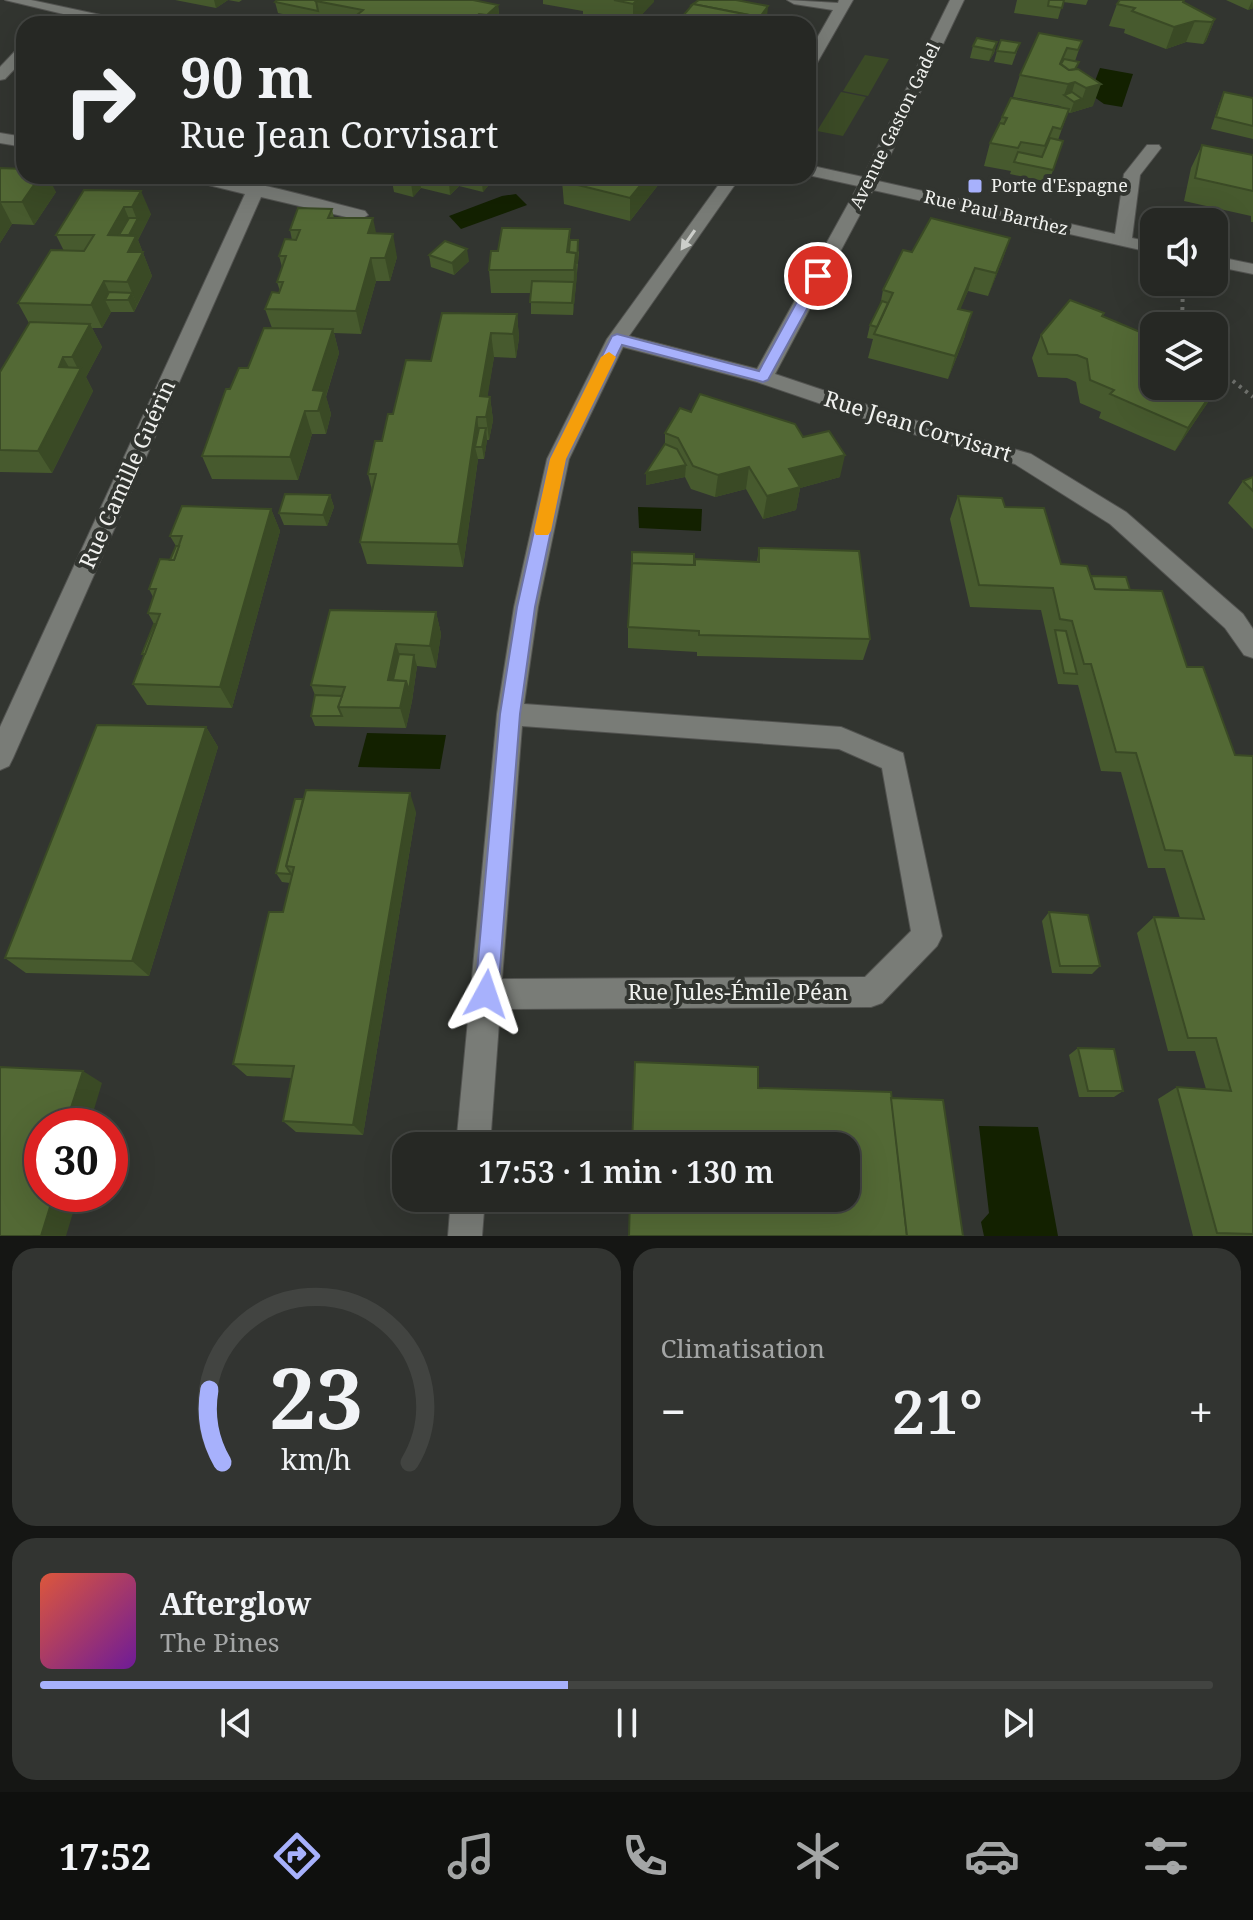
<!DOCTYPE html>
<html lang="fr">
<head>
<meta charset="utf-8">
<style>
  :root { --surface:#262824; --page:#323431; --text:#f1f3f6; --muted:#a4a6a6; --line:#424441; --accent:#a7b1fc }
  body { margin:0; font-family:"Noto Serif",serif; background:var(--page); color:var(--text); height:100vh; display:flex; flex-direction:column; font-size:30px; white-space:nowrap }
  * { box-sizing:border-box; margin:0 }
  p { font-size:26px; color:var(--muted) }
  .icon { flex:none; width:44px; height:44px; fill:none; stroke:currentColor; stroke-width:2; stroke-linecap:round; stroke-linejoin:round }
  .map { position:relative; height:1236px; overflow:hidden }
  .side { display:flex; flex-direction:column; gap:12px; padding:12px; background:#151614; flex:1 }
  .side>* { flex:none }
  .top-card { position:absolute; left:16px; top:16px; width:800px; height:168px; border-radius:24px; box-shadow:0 8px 32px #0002,0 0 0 2px var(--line); background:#262824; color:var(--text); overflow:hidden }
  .controls { position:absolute; left:1140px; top:208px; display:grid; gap:16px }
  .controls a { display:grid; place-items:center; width:88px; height:88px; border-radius:16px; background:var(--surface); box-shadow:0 8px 32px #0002,0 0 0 2px var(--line); font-size:40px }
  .speed { position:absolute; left:24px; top:1108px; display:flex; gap:16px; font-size:40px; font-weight:700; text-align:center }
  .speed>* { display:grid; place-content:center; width:104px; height:104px; border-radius:50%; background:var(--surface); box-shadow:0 8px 32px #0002,0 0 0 2px var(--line); line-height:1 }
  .speed .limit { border:12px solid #d22; background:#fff; color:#111 }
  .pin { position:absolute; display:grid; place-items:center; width:68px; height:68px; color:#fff; margin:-34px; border:4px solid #fff; border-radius:50%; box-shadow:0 2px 8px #0007 }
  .me { position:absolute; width:88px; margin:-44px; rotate:5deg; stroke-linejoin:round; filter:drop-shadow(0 0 6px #0008) }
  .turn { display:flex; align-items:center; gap:28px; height:168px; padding:0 32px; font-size:36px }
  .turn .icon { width:104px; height:104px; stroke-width:2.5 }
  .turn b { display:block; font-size:56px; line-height:68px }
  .big { font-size:60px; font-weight:600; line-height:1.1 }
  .side .card { flex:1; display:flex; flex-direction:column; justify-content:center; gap:12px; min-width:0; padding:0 28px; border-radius:24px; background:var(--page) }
  .side .dial { align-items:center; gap:0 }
  .dial svg { height:208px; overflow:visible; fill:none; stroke:var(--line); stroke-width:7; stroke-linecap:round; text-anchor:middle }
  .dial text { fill:var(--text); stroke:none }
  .song { display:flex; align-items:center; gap:24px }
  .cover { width:96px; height:96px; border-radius:12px; background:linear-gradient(135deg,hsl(10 70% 55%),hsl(280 70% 35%)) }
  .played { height:8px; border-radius:4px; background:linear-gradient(90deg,var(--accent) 45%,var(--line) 45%) }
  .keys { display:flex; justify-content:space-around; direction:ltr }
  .heat { display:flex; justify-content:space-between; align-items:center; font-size:44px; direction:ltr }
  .side .tiles { flex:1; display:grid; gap:12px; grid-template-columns:1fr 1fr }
  .card:last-child { grid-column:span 2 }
  .trip { position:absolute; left:392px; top:1132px; width:468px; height:80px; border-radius:24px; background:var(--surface); box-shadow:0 8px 32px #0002,0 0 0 2px var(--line); font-weight:600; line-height:80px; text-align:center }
  .menu { display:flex; height:128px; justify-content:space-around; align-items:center; background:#0f100e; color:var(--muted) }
  .menu .icon { width:56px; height:56px }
  .menu .selected { color:var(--accent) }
  .menu b { font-size:36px; color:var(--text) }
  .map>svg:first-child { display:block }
  .green { fill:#3b4a26 }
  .water { fill:#132100 }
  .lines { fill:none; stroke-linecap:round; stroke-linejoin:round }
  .minor-casing { stroke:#525350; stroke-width:2 }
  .path { stroke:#6f716d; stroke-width:4; stroke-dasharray:3 5; stroke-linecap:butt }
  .minor { fill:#797c77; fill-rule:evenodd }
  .wall { fill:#475a2e }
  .shaded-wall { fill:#3a4a25 }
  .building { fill:#536935; stroke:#3a4a25; stroke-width:2 }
  .oneway { fill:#ccceca }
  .route { fill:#a7b1fc; stroke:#6d73a4; stroke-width:2 }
  .slow { fill:#f59e0b }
  .poi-dot { fill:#a7b1fc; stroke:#323530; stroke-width:3 }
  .labels { text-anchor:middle; stroke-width:8; stroke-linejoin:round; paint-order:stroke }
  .far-street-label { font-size:18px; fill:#f0f1ee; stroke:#323530 }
  .far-poi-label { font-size:18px; fill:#f0f1ee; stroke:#323530; text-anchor:start }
  .street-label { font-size:22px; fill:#f0f1ee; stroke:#323530 }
</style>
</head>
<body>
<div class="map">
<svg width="1253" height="1236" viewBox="0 0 1253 1236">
  <rect width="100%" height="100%" fill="#323530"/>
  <g class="green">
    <path d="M865 55 889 59 868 96 843 91Z"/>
    <path d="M841 92 866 97 843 136 817 131Z"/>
  </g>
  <g class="water">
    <path d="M1100 68 1133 74 1122 107 1104 104 1090 94Z"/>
    <path d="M516 194 527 205 461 229 449 216 502 196Z"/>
    <path d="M638 507 702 509 701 531 639 528Z"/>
    <path d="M367 733 446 735 440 769 358 767Z"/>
    <path d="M979 1126 1038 1127 1058 1236H984L981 1222 989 1213Z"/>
  </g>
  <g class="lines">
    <g class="minor-casing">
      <g id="minor">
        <path d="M5 0H31L124 20 131 24H105Z"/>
        <path d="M787 0 838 3 839 0H853L813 70 808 71V54L833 10 794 4Z"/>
        <path d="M950 0H964L878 181 1115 234 1124 174 1147 145H1159L1161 148 1140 175 1132 238 1154 243V253L873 190 775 374 900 416 1031 454 1126 512 1243 614 1253 629V658L1244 655 1225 628 1110 524 1015 464 886 426 757 382 623 347 569 459 538 607 524 704 841 727 903 753 942 936 937 946 882 1003 871 1007 500 1009 490 1146H456L497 714 514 607 547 459 607 339 725 176H741L629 336 757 369 858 186 808 175V165L863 177ZM522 726 839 749 882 768 911 931 865 977 502 979Z"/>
        <path d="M24 46V59L5 79 0 80V67L19 47Z"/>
        <path d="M0 133 24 137V147L0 143Z"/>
        <path d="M182 176C244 176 305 196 365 211L368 215 359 220 261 197 13 758 9 766 0 770V727L245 194 184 179Z"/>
        <path d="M1214 256 1253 264V274L1214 266Z"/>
        <path d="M451 1198H485L482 1236H448Z"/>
      </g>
    </g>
    <g class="path">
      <path d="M1182 326 1183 282"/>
      <path d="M1214 366 1253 397"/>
    </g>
    <use href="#minor" class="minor"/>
  </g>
  <g class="wall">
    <path d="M175 0H242L239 2 228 0 216 8Z"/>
    <path d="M277 0 498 5 500 24H328L278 13 275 2Z"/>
    <path d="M543 0H654L634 24H627L583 16V11L543 4Z"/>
    <path d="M1017 0H1088L1086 5 1063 2 1058 19 1014 13Z"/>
    <path d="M1226 0H1253V8L1248 10Z"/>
    <path d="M1183 2 1215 19 1206 41 1203 44 1186 42 1166 49 1124 33 1125 29 1109 26 1117 4Z"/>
    <path d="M1082 41 1075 61 1079 62 1076 69H1078L1093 106 1070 113 1068 112 1058 140 1063 141 1049 182 1010 174 1011 171 984 166 990 143 1002 117 1063 108 1060 106 1013 97 1020 75Z"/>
    <path d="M997 42 994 53 989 61 970 58 973 46Z"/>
    <path d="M1020 43 1012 65 994 62 997 51Z"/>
    <path d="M1224 92 1253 98V139L1211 129 1219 104Z"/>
    <path d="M1202 145 1253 155V222H1251V216L1184 201 1191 168Z"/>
    <path d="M0 168 56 192 34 225 12 224 0 243Z"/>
    <path d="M341 176H382L375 184Z"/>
    <path d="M391 176H496L483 192 459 186 450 195 421 188 413 197 394 192Z"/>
    <path d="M570 176H662V180L630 221 564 204 562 181Z"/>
    <path d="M84 190 151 214 138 240 152 276 134 312H111L102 328H92L102 347 86 377 93 391 52 473 0 472V372L29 323 18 303 64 251 56 235Z"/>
    <path d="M332 209 334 218 376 233 397 257 390 281H376L361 334 334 333 339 353 326 397 331 414 326 434H312L298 480 212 479 202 456 230 389 247 368 272 328 265 309 280 291 277 282 282 267 279 256 292 240 290 230Z"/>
    <path d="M570 229V240L579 252 573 315 531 314V293H491L489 270 498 251Z"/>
    <path d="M1010 238 1002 261 988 296 968 291 960 309 965 336 948 379 868 358 873 339 867 338 870 325 880 306 883 290 912 252Z"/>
    <path d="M429 255 469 261 454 275 431 267Z"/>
    <path d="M517 314 519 338 516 358 494 357 487 397H490L493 420 489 440H487L484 459H478L463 567 367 564 360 542 372 490 368 474 382 441 431 361Z"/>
    <path d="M1103 316 1148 345 1210 399 1175 451 1099 418 1101 412 1080 403 1076 382 1067 378 1038 377 1032 358 1041 335Z"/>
    <path d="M691 412 803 437 840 477 800 488 796 510 763 519 746 489 715 497 691 489 685 477 646 485V473L665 444V433Z"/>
    <path d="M1253 477V529L1228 503 1243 481Z"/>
    <path d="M330 495 334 507 327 526 284 525 279 513Z"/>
    <path d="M958 496 1005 507 1061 564 1091 576 1130 590 1187 667 1235 755 1253 756V1236H1193L1158 1099 1177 1087 1206 1089 1195 1051H1168L1137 933 1154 917 1180 918 1165 868H1148L1121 772 1101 771 1078 685 1058 684 1041 610 970 607 950 519Z"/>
    <path d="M271 509 280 531 232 708 147 705 133 684 144 657 142 654 154 624 148 613 153 597 149 589 170 560 176 546 170 536Z"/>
    <path d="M759 548 870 639 863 660 697 656V652L628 648V627L694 565 757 562Z"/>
    <path d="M436 612 441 634 436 668 417 666 412 701 406 728 315 726 311 716 315 695 311 685Z"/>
    <path d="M206 727 218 747 149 976 26 973 5 958Z"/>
    <path d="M295 799 416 812 363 1135 296 1132 283 1121 292 1078 247 1076 233 1064 283 912 290 883 282 882 276 873Z"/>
    <path d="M1049 912 1100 966 1092 974 1052 973 1042 921Z"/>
    <path d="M1078 1048 1123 1091 1114 1097H1079L1069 1055Z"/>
  </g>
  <g class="shaded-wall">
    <path d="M214 0H228L216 8Z"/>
    <path d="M637 0H654V2L633 24V4Z"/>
    <path d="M1252 0 1253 8 1248 10 1252 1Z"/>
    <path d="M498 5 500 24H488L487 15Z"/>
    <path d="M768 6 767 17 763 24 756 22Z"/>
    <path d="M479 14 480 24H468Z"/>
    <path d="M1215 19 1206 41 1203 44 1212 22Z"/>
    <path d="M1195 21 1186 42 1166 49 1174 27Z"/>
    <path d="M997 42 994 53 989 61 993 50Z"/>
    <path d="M1079 62 1075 73V82L1070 99 1064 95 1060 106 1068 84Z"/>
    <path d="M1101 84 1093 106 1070 113 1074 102 1082 99 1086 88Z"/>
    <path d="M40 176H48L56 192 34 225 22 202Z"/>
    <path d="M373 176H377L378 180 375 184Z"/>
    <path d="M410 176H429H419L421 188 413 197Z"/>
    <path d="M455 176H457L459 186 450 195 449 183Z"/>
    <path d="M481 176H496L483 192Z"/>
    <path d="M648 176H662V180L630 221V198Z"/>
    <path d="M141 191 151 214 138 240 152 276 137 305 108 235 124 207 133 228 137 220 132 207Z"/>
    <path d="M0 201 12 224 0 243Z"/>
    <path d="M373 218 378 242 368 233Z"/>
    <path d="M393 234 397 257 390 281 385 258Z"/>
    <path d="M1010 238 1002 261 988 296 996 273Z"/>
    <path d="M467 249 469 261 454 275 452 263Z"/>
    <path d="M576 253 577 276 573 315 574 270Z"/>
    <path d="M371 258 376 281 361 334 356 311Z"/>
    <path d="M975 268 968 291 951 332 958 309Z"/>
    <path d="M104 281 113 300H105L111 312 102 328 91 305Z"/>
    <path d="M132 293 137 305 134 312 128 300Z"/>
    <path d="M972 312 965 336 948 379 955 356Z"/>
    <path d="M517 314 519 338 516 358 513 334Z"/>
    <path d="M90 324 102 347 86 377 93 391 52 473 38 451 59 367 63 357 74 376 79 371 72 357Z"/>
    <path d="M333 329 339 353 326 396 331 414 326 434 313 390Z"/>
    <path d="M491 333 494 357 484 419 480 396Z"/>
    <path d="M1223 376 1210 399 1175 451 1188 428Z"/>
    <path d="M490 397 493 420 489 440 486 417Z"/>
    <path d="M305 411 312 434 298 480 290 457Z"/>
    <path d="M477 417 480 440 475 447 478 459 463 567 458 544Z"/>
    <path d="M486 428 487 440 484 459 482 447Z"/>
    <path d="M845 455 840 477 800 488 796 510 763 519 767 496 789 469Z"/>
    <path d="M686 465 685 477 646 485V473Z"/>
    <path d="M749 467 746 489 715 497 718 475Z"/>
    <path d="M330 495 334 507 327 526 323 515Z"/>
    <path d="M271 509 280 531 232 708 220 687Z"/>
    <path d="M436 612 441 634 436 668 430 646Z"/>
    <path d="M396 644 403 665 391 690 388 680Z"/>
    <path d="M414 655 417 666 412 701 406 728 400 708 406 681Z"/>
    <path d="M206 727 218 747 149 976 132 961Z"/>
    <path d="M410 793 416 812 363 1135 353 1125Z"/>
    <path d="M83 1071 102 1083 89 1126H65Z"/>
    <path d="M54 1194H74L78 1196 66 1236H41Z"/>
  </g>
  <g class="building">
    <path d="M277 0H317L316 1 318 11 275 2Z"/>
    <path d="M317 0H473L498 5 487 15 479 14 468 24H426L410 21 406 24H400L357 15 363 10 316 1Z"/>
    <path d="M614 0H637L633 4Z"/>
    <path d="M699 0H736L768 6 760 17 693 4 690 6Z"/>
    <path d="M1049 0H1064L1062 8 1048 6Z"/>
    <path d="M1120 0H1184L1183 2 1215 19 1212 22 1195 21 1174 27 1132 11 1135 8 1117 4Z"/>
    <path d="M693 4 764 18 761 23 752 22 750 24H676Z"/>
    <path d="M543 17 580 24H536Z"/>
    <path d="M1039 33 1082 41 1078 50 1067 48 1060 64 1069 70 1078 69 1101 84 1086 88 1075 82 1068 84 1020 75Z"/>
    <path d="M977 38 997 42 993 50 973 46Z"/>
    <path d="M1001 40 1020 43 1015 53 997 51Z"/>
    <path d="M1064 59 1079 62 1075 69 1069 70 1061 64Z"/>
    <path d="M1072 92 1082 99 1074 102 1064 95Z"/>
    <path d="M1224 92 1253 98V126L1216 117Z"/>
    <path d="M1011 98 1069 109 1061 129 1053 127 1045 146 1021 142 1018 148 990 143 1000 123 1004 124 1007 118 1002 117Z"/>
    <path d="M1050 138 1063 141 1053 170 1014 162 1018 152 1042 157Z"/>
    <path d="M1202 145 1253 155V191L1195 178Z"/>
    <path d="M0 168 24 169V176H40L22 202H0Z"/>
    <path d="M419 176H455L449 183Z"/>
    <path d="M570 176H648L630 198 562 181Z"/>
    <path d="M84 190 141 191 132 207H124L108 235 136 236 128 252H143L127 282 104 281 91 305 18 303 51 250 84 251 94 235H56Z"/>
    <path d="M298 208 332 209 328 218H373L368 233 393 234 385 258H371L356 311 265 309 272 292 279 293 283 282H277L286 256H279L285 239 296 240 300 230H290Z"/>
    <path d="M129 218H138L129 235H119Z"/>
    <path d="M931 218 1010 238 996 273 975 268 958 309 972 312 955 356 874 334 893 293 883 290 903 250 912 252Z"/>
    <path d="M502 228 570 229 567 252 576 253 574 270H489L491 251H498Z"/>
    <path d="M570 240H578L577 264 576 253 569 252Z"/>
    <path d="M445 241 467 249 452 263 429 255Z"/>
    <path d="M532 281 574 282 572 303 530 302Z"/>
    <path d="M109 292 132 293 128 300H105Z"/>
    <path d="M1070 300 1104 313 1102 316 1152 337 1147 345 1154 348V386H1214V372L1223 376 1188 428 1110 394 1114 390 1090 380 1087 359 1077 355 1048 354 1041 335Z"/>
    <path d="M882 301 888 303 877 327 870 325Z"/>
    <path d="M442 313 517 314 513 334 491 333 480 396 490 397 486 417H477L458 544 360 542 376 474H368L375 441H382L388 414H393L406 360 431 361Z"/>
    <path d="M30 322 90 324 72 357H63L59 367 81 368 38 451 0 450V372Z"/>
    <path d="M264 328 333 329 313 390 324 391 318 411H305L290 457 202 456 226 389H230L239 368H248Z"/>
    <path d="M700 394 795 424 803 437 829 431 845 455 789 469 800 487 767 496 749 467 718 475 693 466 678 438 665 433 680 408 691 412Z"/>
    <path d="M479 428H486L482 447H475Z"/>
    <path d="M665 444 677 449 686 465 646 473Z"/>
    <path d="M1253 477V491L1243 481Z"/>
    <path d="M285 494 330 495 323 515 279 513Z"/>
    <path d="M958 496 1002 498 1005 507 1044 508 1061 564 1087 566 1095 589 1162 591 1187 667H1203L1235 755 1253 756V1234L1217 1233 1177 1087 1231 1091 1216 1038H1188L1154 917 1204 919 1182 851 1165 850 1136 753 1116 752 1091 664H1084L1072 621 1060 619 1053 588 979 585Z"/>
    <path d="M182 506 271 509 220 687 133 684 160 614 148 613 156 589H149L160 559 174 560 182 536H170Z"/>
    <path d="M176 546H179L174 560H170Z"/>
    <path d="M759 548 859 551 870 639 699 635V631L628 627 632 563 695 565V559L759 562Z"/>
    <path d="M632 552 694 554V565L632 563Z"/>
    <path d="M1091 576 1126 577 1130 590 1095 589Z"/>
    <path d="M330 610 436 612 430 646 396 644 388 680 406 681 400 708 338 707 345 687 311 685Z"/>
    <path d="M154 624H156L145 654H142Z"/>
    <path d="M1055 630 1066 631 1077 674 1064 673Z"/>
    <path d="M399 654 414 655 409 691 406 681 393 680Z"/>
    <path d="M315 695 342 696 338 707 342 716H311Z"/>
    <path d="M97 725 206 727 132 961 5 958Z"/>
    <path d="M306 790 410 793 353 1125 283 1121 294 1066 233 1064 269 912H283L294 867 286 866Z"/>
    <path d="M295 799H303L286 866 291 874 276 873Z"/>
    <path d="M1049 912 1088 915 1100 966H1060Z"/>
    <path d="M1078 1048 1114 1049 1123 1091H1088Z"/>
    <path d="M635 1062 758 1067V1088L891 1092 907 1236H629L630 1198H846V1146H632Z"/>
    <path d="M0 1067 83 1071 65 1126H42V1194H54L41 1236H0Z"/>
    <path d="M891 1098 943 1100 963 1236H907Z"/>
  </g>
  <defs><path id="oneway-solid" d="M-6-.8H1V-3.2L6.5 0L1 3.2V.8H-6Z" transform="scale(2)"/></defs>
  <use class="oneway" href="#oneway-solid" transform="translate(688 240) rotate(125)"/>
  <path class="route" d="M818 272 825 276 768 380 763 382 622 345 566 459 535 607 520 714 498 994 495 1002 486 1005 478 1002 475 994 500 714 517 607 550 459 612 336 617 334 759 371 811 276Z"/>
  <path class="slow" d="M609 352 616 357 566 459 551 531 548 535H536L534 531 550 459 601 357Z"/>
  <rect class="poi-dot" x="967" y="178" width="16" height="16" rx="4"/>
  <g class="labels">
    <g class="far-street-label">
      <text transform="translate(895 126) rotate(-64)" y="6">Avenue Gaston Gadel</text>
      <text transform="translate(996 213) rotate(13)" y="6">Rue Paul Barthez</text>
    </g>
    <g class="far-poi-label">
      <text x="991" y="192">Porte d'Espagne</text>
    </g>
    <g class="street-label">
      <text transform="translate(918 426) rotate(17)" y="8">Rue Jean Corvisart</text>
      <text transform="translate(127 474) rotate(-66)" y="8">Rue Camille Guérin</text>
      <text x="738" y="1000">Rue Jules-Émile Péan</text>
    </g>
  </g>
</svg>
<div class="controls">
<a><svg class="icon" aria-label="sound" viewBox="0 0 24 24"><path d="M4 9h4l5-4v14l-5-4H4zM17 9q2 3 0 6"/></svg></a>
<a><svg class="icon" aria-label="layers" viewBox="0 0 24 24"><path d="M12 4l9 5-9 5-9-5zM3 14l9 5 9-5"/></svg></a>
</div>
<div class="speed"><div class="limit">30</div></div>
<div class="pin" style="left:818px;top:276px;background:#d93025"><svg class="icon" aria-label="arrive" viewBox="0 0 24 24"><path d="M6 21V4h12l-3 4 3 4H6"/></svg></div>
<svg class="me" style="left:486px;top:994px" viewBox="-20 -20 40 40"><path d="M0-17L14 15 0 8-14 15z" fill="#a7b1fc" stroke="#fff" stroke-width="4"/></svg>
<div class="trip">17:53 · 1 min · 130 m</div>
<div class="top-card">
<div class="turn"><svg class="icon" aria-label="right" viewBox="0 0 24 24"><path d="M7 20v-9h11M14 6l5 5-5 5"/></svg><div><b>90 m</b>Rue Jean Corvisart</div></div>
</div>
</div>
<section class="side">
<div class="tiles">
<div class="card dial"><svg viewBox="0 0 100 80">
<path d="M14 69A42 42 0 1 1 86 69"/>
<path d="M14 69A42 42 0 0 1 9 41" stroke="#a7b1fc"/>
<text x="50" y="56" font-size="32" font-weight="700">23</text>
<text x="50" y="72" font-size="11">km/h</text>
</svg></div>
<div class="card"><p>Climatisation</p>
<div class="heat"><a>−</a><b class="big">21°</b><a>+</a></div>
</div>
<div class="card">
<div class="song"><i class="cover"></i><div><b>Afterglow</b><p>The Pines</p></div></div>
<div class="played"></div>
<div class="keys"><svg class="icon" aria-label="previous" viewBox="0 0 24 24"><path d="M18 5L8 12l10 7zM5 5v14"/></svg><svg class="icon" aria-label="pause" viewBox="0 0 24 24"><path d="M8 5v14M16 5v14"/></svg><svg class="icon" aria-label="next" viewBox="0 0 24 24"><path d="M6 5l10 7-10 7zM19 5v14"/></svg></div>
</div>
</div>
</section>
<nav class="menu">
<b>17:52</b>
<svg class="icon selected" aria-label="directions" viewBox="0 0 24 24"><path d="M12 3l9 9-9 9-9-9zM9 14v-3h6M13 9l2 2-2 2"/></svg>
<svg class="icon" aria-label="music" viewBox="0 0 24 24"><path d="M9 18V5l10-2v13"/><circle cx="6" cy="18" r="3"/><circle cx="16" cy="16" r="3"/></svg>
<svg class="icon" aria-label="phone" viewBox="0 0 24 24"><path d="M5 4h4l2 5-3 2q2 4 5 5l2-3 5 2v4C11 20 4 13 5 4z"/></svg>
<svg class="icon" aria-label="climate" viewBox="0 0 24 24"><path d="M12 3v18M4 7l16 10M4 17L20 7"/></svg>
<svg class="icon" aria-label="car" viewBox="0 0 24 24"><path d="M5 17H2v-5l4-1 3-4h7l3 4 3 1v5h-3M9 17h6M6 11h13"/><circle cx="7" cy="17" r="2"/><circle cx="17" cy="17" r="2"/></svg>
<svg class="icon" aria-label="filters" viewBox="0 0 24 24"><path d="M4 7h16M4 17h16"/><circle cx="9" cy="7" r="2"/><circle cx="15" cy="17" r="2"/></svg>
</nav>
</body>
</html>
